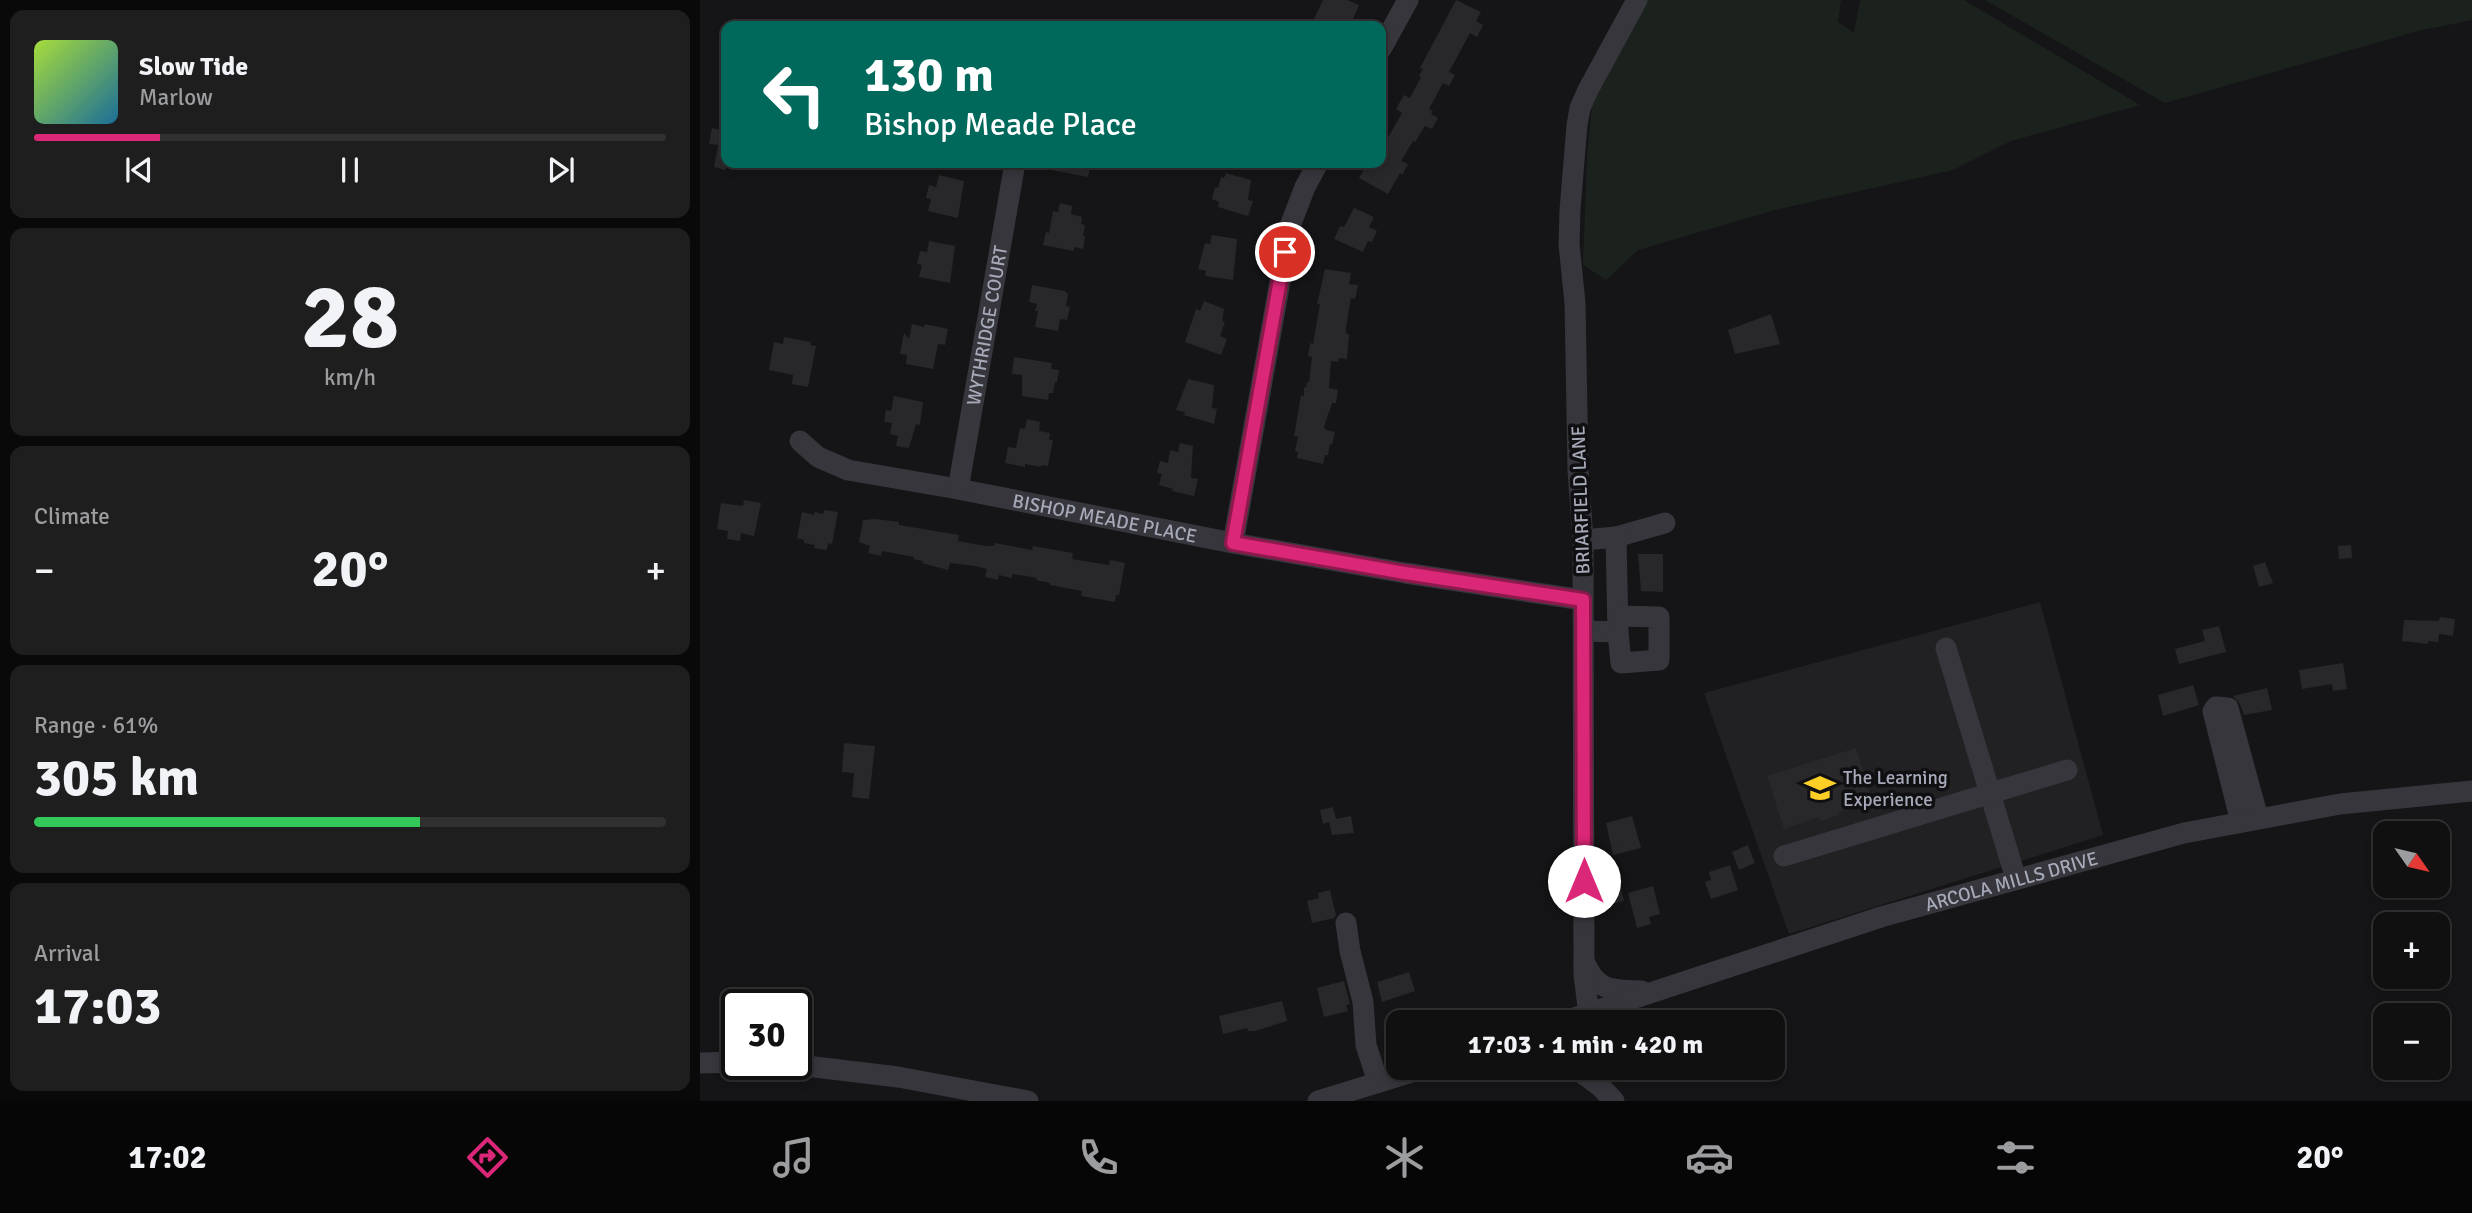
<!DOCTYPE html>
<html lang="en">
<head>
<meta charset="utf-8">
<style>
  :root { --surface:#101011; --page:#1e1e1f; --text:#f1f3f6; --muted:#9c9d9f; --line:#303031; --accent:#db2777 }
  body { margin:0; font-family:Signika,sans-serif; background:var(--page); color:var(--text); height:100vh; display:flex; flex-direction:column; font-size:26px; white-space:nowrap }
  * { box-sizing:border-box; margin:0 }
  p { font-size:23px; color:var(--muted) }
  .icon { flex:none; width:38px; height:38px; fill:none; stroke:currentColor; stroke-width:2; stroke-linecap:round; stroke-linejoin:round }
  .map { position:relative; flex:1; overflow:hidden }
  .details { display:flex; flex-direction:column; gap:10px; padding:10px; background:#090909; width:700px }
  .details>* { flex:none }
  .guide { position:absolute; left:21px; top:21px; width:665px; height:147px; border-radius:14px; box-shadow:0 4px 10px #0003,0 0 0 2px var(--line); background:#00695c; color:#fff; overflow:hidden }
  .needle { width:46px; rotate:124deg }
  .controls { position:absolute; left:1673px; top:821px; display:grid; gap:14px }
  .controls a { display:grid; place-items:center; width:77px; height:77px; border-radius:14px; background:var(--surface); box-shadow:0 4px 10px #0003,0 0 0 2px var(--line); font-size:35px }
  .speed { position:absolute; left:21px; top:989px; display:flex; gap:14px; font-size:35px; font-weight:700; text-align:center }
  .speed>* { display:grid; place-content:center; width:91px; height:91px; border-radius:50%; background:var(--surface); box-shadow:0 4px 10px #0003,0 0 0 2px var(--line); line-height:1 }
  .speed .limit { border:4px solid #111; border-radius:10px; background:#fff; color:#111 }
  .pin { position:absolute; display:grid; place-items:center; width:60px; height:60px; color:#fff; margin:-30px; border:4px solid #fff; border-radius:50%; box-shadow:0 2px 7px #0007 }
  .me { position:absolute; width:77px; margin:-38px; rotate:0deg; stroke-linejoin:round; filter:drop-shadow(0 0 5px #0008) }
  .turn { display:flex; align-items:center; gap:24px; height:147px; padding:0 28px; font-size:32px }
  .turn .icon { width:91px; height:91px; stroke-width:2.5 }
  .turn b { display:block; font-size:49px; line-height:60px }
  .big { font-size:52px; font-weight:700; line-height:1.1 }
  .details .card { flex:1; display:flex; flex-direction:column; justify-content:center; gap:10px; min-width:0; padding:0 24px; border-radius:14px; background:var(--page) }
  .details .dial { align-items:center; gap:0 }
  .dial b { font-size:91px; line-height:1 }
  .song { display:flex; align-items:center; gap:21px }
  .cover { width:84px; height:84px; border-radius:10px; background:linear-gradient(135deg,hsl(80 70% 55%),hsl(200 70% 35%)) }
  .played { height:7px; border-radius:4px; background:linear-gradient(90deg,var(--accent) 20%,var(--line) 20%) }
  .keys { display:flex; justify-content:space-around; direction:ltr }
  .heat { display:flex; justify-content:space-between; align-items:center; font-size:38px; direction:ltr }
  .charge { height:10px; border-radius:5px; background:linear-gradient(90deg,#34c759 61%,var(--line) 0) }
  .trip { position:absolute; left:686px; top:1010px; width:399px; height:70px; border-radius:14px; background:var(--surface); box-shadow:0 4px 10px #0003,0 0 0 2px var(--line); font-weight:700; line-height:70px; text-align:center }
  .menu { display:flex; height:112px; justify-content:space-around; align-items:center; background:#060607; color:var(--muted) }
  .menu .icon { width:49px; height:49px }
  .menu .active { color:var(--accent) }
  .menu b { font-size:32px; color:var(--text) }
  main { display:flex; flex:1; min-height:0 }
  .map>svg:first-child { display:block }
  .built { fill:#212124 }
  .green { fill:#1b221d }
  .building { fill:#28282b }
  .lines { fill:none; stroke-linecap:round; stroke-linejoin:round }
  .minor { stroke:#36363c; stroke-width:21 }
  .route-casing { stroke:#8e194d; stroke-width:18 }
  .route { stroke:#db2777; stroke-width:12 }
  .labels { text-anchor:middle; stroke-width:7; stroke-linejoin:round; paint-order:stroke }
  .street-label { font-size:19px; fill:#a6a9b8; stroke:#101012 }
  .poi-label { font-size:19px; fill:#a6a9b8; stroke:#101012; text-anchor:start }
</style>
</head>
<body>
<main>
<section class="details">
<div class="card">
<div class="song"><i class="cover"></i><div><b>Slow Tide</b><p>Marlow</p></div></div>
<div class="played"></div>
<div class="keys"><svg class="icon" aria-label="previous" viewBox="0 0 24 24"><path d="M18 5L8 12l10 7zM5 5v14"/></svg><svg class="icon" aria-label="pause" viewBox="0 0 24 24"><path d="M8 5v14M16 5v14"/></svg><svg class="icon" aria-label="next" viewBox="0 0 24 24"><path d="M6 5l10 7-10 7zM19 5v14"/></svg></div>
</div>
<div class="card dial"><b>28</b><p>km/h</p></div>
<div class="card"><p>Climate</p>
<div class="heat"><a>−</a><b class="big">20°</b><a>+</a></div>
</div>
<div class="card"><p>Range · 61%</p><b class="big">305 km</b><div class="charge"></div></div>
<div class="card"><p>Arrival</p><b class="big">17:03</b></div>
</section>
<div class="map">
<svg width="1772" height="1101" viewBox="0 0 1772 1101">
  <rect width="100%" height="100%" fill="#151517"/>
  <path class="built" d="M1340 602 1403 835 1089 934 1004 693Z"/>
  <g class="green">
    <path d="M946 0H1141L1138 22 1154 33 1160 0H1264L1440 105 1311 141 1253 170 1075 210 938 250 906 280 883 265 887 158 893 95Z"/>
    <path d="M1285 0H1772V20L1718 31 1465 103Z"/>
  </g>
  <g class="building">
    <path d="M623 0H647L659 5 650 26H615L618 21 614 19Z"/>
    <path d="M756 0 781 12 776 21 783 25 777 37 770 33 749 72 755 75 749 86 743 83 729 109 733 111 731 114 738 118 732 129 725 126 715 142 713 141 701 161 708 164 702 175 700 173 688 194 659 178 668 163H681V150L702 113 696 109 704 95 710 98 721 77 719 76 723 69 720 68Z"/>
    <path d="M12 128 26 131V170L14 167 18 145 9 144Z"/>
    <path d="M346 163H391L388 177 346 169Z"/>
    <path d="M526 173 551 180 548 200 553 201 548 216 518 207 519 202 512 199 515 187 518 188 521 177 524 178Z"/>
    <path d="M239 175 264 181 258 218 228 211 231 199 226 198 229 185 236 187Z"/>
    <path d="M360 203 372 206 371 214 382 217 381 224 385 225 383 236 385 237 383 249 374 247V251L343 245 346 232 349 233 353 211 358 212Z"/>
    <path d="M654 208 674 217 669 227 677 231 672 242 668 241 663 252 634 239 640 226 644 227Z"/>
    <path d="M512 235 537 239 533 280 505 276 506 271 498 269 505 243 510 244Z"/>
    <path d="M229 241 255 246 250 283 219 277 222 265 217 264 220 251 227 252Z"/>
    <path d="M625 269 651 273 649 284 658 285 655 299 651 298 646 327V334H649L647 359 639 358 638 362 631 361 629 388 638 390 636 403H632L624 427 626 430 635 432 632 445 630 444 628 455H625L623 464 597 458 598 452 595 451 598 437 594 436 601 395 604 396V387L606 388 607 382H609L612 357 608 356 610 343 613 344 620 304H617Z"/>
    <path d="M332 285 365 291 368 294 366 306 370 307 367 320 360 319 358 331 335 327 338 311H335L337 304 329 302Z"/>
    <path d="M504 301 524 309 522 321 525 322 520 336 527 339 521 355 485 342 496 309 500 311Z"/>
    <path d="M1071 314 1080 344 1035 354 1028 330Z"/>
    <path d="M212 324 224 327 225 324 248 329 245 345 238 344 233 369 206 364 207 355 200 354 204 333 209 339Z"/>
    <path d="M84 337 111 342 110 345 116 346 108 387 92 384 93 375 69 370 74 342 83 344Z"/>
    <path d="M314 357 352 363 351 369 359 370 357 382H355L353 393H349L348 400 322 396V375L312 374Z"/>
    <path d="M488 379 514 385 512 408 517 409 514 424 484 415 485 412 476 410Z"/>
    <path d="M194 396 223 402 220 425 216 424 209 448 196 446 198 436 190 434 192 423 184 422 186 410 191 411Z"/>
    <path d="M327 419 340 422 339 431 350 433 349 440H353L348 466 342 465 341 467 325 464V467L305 463 308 447 316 448 320 428 325 429Z"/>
    <path d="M480 443 493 446 491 478 498 479 494 496 472 491 473 489 459 485 462 474 457 473 460 461 468 463 470 450 478 452Z"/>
    <path d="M44 500 61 503 54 536 41 533 40 541 27 539 28 531 17 529 21 503 43 506Z"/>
    <path d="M124 510 138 512 132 544 128 543 127 550 114 548 115 545 104 543V540L97 538 102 512 114 515 115 512 123 514Z"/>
    <path d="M175 519 199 522V525L259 535 258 541 286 546H294L295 543 332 550 333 546 373 553 372 559 409 565 410 560 425 563 419 595H416L415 602 381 596 382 591 350 585V583L336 580 337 578 313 574 311 578 299 575 298 580 285 577 287 569 275 566 250 563 248 570 222 563 223 561 213 559 214 557 182 551 181 556 168 553 170 546 159 542 163 520Z"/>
    <path d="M1651 545 1652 558 1639 559 1638 546Z"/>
    <path d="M938 554H963V592L941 591Z"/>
    <path d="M1565 562 1573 583 1559 587 1553 566Z"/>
    <path d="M1740 617 1755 619 1753 636 1739 634 1738 642 1728 641V644L1702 641 1704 620 1739 621Z"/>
    <path d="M1519 626 1526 652 1479 664 1475 649 1505 641 1502 630Z"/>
    <path d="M1643 663 1647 689 1633 691 1632 684 1602 689 1599 670Z"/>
    <path d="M1493 685 1499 705 1463 716 1458 695Z"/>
    <path d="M1567 688 1572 710 1544 715 1540 704 1533 696Z"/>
    <path d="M144 743 175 746 169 799 152 797 154 773 142 772Z"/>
    <path d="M1156 748 1172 801 1138 812 1139 815 1120 821 1119 817 1084 829 1067 776Z"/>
    <path d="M633 807 636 819 651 816 654 833 632 835 629 822 623 824 620 810Z"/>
    <path d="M932 816 941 848 913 855 906 823Z"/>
    <path d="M1048 845 1055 863 1039 870 1032 852Z"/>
    <path d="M1030 865 1038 890 1011 899 1005 882 1011 880 1009 872Z"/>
    <path d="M920 884 924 901 908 905 904 888Z"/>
    <path d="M953 886 960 914 949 917 951 924 937 928 928 893Z"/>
    <path d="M630 890 636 915 634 918 612 923 607 901 619 898 618 893Z"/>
    <path d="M709 972 715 991 682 1002 677 982Z"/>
    <path d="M644 981 650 1004 646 1005 648 1011 624 1017 617 988Z"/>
    <path d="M582 1001 587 1021 555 1031H548L547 1028 523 1034 519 1016Z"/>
  </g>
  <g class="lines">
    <g class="minor">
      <path d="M681 49 708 0"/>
      <path id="s1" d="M100 441 118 457 148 470 258 489 533 543 705 573 883 600"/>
      <path id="s2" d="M258 489 315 163"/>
      <path d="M916 537 965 523"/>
      <path d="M883 540 916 537 918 632 884 631"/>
      <path d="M533 543 590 226 605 187 618 163"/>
      <path d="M918 616 959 617V660L921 663 918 632"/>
      <path d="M1246 648 1316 879"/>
      <path d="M1541 822 1513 711 1516 707 1528 708 1558 818"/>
      <path d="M1084 856 1367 770"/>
      <path d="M646 923 650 951 663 1002 666 1045 678 1082"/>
      <path d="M884 961C897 992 912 990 942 991"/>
      <path id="s3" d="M862 1022 1181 917 1484 833 1640 804 1772 791"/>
      <path d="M890 1022 884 975 883 540 878 470 875 303 869 244 870 210 877 125 880 108 888 90 937 0"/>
      <path d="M0 1063 37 1062"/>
      <path d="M90 1064 198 1077 328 1101"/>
      <path d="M875 1068 901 1087 914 1101"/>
      <path d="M618 1101 725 1068"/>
    </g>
  </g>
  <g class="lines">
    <g class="route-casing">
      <path id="route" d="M585 252 533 543 705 573 883 600 884 881"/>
    </g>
    <use href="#route" class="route"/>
  </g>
  <defs>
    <g id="school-bare" transform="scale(2.415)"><path d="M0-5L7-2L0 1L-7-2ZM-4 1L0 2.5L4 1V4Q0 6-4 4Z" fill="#fdcf27" stroke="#101012" stroke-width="2.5" paint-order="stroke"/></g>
  </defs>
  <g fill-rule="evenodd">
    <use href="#school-bare" x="1120" y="788"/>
  </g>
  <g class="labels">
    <g class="street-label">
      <text dy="7" stroke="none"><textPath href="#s2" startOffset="166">WYTHRIDGE COURT</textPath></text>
      <text transform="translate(880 500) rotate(-92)" y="7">BRIARFIELD LANE</text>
      <text dy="7" stroke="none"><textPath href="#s1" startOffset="318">BISHOP MEADE PLACE</textPath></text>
      <text dy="7" stroke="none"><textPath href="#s3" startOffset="471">ARCOLA MILLS DRIVE</textPath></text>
    </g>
    <g class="poi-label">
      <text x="1143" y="784">The Learning<tspan x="1143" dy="22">Experience</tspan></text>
    </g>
  </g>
</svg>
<div class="controls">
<a><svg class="needle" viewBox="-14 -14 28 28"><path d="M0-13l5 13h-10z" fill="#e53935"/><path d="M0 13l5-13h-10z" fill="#9c9d9f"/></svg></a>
<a>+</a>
<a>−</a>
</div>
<div class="speed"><div class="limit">30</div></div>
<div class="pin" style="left:585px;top:252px;background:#d93025"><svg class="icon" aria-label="arrive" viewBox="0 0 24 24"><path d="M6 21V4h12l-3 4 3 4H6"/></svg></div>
<svg class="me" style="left:884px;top:881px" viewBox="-20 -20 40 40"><circle r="19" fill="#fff"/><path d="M0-13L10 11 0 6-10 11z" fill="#db2777"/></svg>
<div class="trip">17:03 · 1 min · 420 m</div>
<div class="guide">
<div class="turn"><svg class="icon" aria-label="left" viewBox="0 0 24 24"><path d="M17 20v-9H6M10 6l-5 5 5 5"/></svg><div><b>130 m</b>Bishop Meade Place</div></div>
</div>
</div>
</main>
<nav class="menu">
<b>17:02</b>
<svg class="icon active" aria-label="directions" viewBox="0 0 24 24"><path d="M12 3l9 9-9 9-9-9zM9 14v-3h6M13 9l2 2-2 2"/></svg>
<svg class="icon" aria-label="music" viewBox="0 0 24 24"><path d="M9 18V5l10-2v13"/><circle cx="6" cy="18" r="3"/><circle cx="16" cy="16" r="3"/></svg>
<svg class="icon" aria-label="phone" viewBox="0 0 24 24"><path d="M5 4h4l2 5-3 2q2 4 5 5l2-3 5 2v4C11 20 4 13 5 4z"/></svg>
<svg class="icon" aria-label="climate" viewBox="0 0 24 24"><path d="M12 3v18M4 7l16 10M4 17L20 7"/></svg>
<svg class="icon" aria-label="car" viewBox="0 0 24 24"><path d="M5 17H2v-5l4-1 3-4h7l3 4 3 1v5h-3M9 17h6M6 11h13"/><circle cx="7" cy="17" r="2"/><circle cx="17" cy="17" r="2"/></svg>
<svg class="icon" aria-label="filters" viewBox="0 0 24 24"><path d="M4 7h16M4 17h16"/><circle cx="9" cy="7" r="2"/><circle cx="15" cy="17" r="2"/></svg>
<b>20°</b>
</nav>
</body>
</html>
